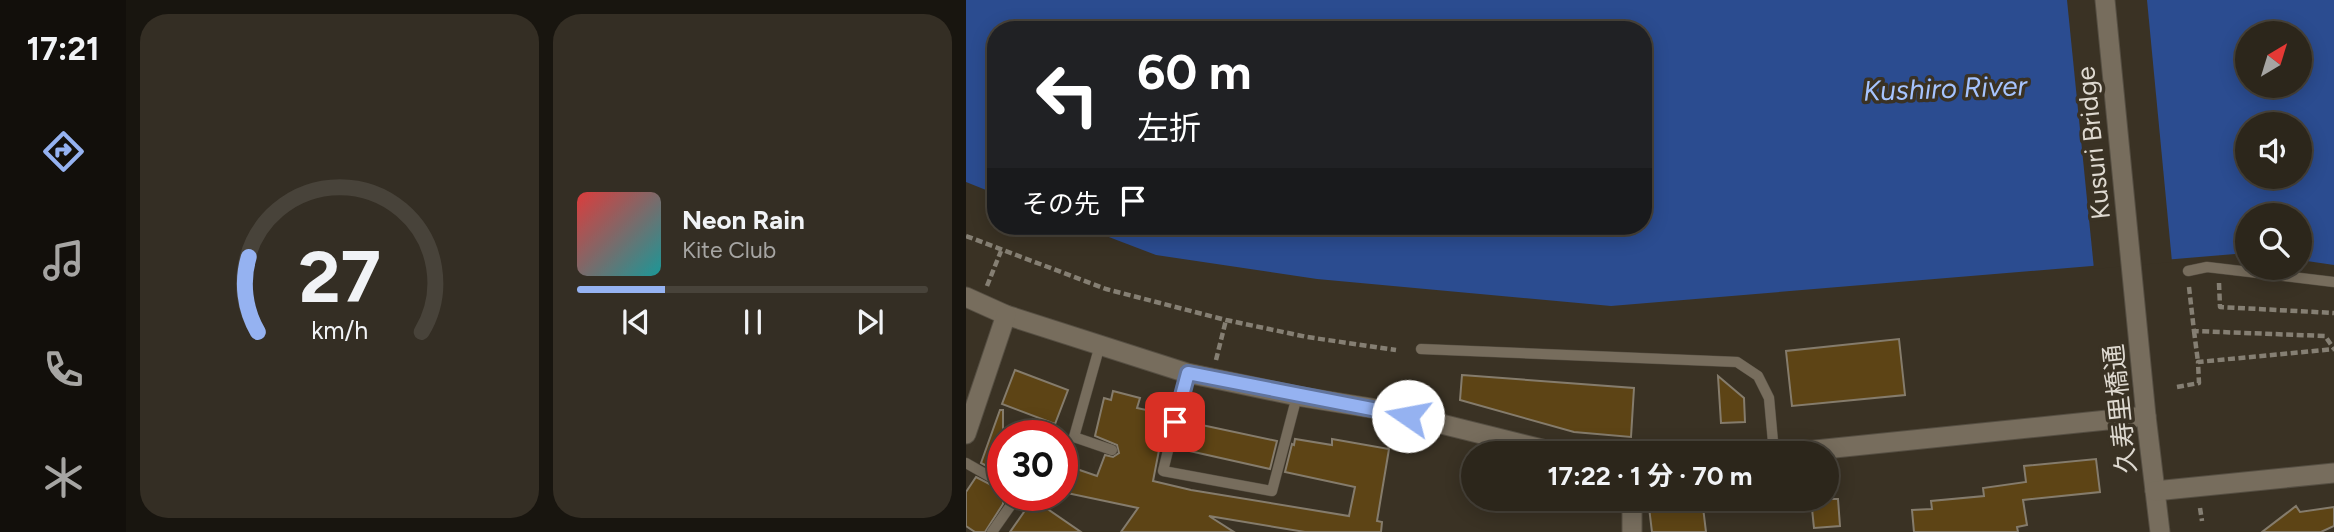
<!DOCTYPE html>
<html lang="ja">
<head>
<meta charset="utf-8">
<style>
  :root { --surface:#2c261b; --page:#342e24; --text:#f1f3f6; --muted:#a6a5a3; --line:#48433a; --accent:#95b2f1 }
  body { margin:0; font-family:Figtree,"Noto Sans JP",sans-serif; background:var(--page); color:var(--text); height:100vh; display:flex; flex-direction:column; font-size:26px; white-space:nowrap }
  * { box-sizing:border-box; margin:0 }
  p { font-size:23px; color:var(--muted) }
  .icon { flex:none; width:38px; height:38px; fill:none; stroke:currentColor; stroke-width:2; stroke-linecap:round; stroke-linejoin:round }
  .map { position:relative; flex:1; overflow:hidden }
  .drawer { display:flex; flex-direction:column; gap:14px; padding:14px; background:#18150f; width:840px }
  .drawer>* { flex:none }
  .guide { position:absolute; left:21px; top:21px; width:665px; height:214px; border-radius:28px; box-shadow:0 4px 18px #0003,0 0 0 2px var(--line); background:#202124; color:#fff; overflow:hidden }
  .needle { width:46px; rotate:38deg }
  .controls { position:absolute; left:1269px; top:21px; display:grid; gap:14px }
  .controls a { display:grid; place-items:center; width:77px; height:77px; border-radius:50%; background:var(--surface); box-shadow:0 4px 18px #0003,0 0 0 2px var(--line); font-size:35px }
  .speed { position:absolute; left:21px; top:420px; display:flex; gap:14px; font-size:35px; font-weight:700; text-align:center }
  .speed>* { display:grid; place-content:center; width:91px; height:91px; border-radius:50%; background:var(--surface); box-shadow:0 4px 18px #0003,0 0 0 2px var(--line); line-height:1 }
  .speed .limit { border:10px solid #d22; background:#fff; color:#111 }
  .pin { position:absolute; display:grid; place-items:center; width:60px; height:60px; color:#fff; margin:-30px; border-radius:14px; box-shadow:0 4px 10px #0006 }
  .me { position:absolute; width:77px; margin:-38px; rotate:282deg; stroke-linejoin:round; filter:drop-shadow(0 0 5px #0008) }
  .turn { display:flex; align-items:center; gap:24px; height:147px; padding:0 35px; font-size:32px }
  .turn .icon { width:91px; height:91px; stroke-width:2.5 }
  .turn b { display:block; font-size:49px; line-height:60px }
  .then { display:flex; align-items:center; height:66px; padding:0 35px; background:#0003; gap:14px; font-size:26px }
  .drawer .widget { flex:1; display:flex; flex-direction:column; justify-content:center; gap:10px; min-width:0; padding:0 24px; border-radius:28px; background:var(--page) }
  .drawer .dial { align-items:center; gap:0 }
  .dial svg { height:182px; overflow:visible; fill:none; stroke:var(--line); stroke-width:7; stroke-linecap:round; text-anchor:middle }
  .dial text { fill:var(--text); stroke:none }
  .song { display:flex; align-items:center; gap:21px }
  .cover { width:84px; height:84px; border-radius:10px; background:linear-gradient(135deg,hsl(0 70% 55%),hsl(180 70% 35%)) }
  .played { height:7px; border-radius:4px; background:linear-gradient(90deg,var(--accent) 25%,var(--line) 25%) }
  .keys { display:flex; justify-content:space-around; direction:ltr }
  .drawer .tiles { flex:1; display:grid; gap:14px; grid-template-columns:repeat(2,1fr) }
  .trip { position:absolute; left:495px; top:441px; width:378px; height:70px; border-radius:35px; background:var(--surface); box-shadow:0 4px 18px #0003,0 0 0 2px var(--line); font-weight:700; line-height:70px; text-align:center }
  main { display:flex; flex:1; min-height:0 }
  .tab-bar { display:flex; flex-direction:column; width:126px; justify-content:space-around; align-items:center; background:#120f0b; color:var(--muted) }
  .tab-bar .icon { width:49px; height:49px }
  .tab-bar .active { color:var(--accent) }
  .tab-bar b { font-size:32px; color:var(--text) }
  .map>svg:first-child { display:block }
  .water { fill:#2b4c90; fill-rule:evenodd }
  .pier { fill:#3a3224 }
  .building { fill:#5d4415; stroke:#857c6c; stroke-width:2 }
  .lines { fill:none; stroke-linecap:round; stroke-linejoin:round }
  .service-casing { stroke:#564f43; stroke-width:11 }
  .minor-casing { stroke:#564f43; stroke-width:21 }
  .tertiary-casing { stroke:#564f43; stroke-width:21 }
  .path { stroke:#857f73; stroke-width:4.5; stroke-dasharray:7 3.5; stroke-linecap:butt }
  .service { stroke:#776d5d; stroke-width:10 }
  .minor { stroke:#776d5d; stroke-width:19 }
  .tertiary { stroke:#776d5d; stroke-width:19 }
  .route-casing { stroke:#61749d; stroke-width:18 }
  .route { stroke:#95b2f1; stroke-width:12 }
  .labels { text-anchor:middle; stroke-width:7; stroke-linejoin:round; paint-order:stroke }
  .street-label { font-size:26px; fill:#ded9d0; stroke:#3a3224 }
  .water-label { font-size:28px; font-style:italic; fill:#a6c4ff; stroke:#3a3224 }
</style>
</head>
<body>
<main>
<nav class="tab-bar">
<b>17:21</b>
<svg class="icon active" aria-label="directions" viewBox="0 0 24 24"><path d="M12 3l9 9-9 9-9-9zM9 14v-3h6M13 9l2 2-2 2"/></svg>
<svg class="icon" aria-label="music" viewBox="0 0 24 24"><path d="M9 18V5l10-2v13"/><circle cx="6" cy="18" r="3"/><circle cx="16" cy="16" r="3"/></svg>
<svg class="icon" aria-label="phone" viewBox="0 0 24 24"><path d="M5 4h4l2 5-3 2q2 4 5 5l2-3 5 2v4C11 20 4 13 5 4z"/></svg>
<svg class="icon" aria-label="climate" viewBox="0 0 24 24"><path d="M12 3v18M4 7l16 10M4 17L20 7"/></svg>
</nav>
<section class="drawer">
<div class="tiles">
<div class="widget dial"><svg viewBox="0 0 100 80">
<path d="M14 69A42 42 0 1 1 86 69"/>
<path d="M14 69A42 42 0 0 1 10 36" stroke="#95b2f1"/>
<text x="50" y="56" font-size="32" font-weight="700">27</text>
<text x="50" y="72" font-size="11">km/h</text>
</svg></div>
<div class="widget">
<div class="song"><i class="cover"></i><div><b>Neon Rain</b><p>Kite Club</p></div></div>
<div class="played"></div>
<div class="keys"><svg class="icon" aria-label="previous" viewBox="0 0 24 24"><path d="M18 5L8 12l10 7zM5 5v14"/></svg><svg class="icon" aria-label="pause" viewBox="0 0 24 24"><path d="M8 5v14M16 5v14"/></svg><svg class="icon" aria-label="next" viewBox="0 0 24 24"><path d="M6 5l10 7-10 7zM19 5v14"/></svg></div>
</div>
</div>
</section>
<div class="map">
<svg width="1368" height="532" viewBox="0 0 1368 532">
  <rect width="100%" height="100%" fill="#3a3224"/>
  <path class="water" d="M0 0H1368V265L1334 260V215H1281V253L645 306 351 279 190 255 114 226H677V30H30V194L0 182ZM1281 33H1334V86H1281ZM1281 124H1334V177H1281Z"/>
  <path class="pier" d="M1101 0H1181L1206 262 1128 269Z"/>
  <g class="building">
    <path d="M933 339 939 395 826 406 820 351Z"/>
    <path d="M49 370 102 390 89 424 36 404Z"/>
    <path d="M496 375 668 388 665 437 608 432 494 400Z"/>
    <path d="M752 376 778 398 779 422 755 423Z"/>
    <path d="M147 391 174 398 171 408 199 414V417L202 418 196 445H194L187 481 225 490 383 516 389 487 319 472 326 444 328 445 329 439 366 445V439L423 449 411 521 416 522 415 532H339L243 516 268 532H155L172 508 96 492V464L131 476 139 455 147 457 153 453 151 445 129 436 138 398 145 400Z"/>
    <path d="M34 410H37V475L15 463Z"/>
    <path d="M217 421 311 441 304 469 210 448Z"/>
    <path d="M1130 459 1134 492 1057 500 1061 525 1051 527 1052 532H948L946 510 966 509 965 501 1018 496 1017 488 1060 482 1058 466Z"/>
    <path d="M10 477 37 491V504L19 532H9L0 526V492Z"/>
    <path d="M67 499 115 532H44Z"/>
    <path d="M682 499H736L740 532H686Z"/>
    <path d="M845 499H872L874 526 848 528Z"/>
    <path d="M1330 506 1334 512 1368 507V526L1355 532H1296Z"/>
  </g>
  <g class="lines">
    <g class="service-casing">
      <g id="service">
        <path d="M1222 271 1241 267 1368 282"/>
        <path d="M134 345 108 437 146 450"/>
        <path d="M455 349 771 362 792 376 803 398 808 453"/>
        <path d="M221 373 197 471 306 491 331 396"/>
        <path d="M0 463 37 484"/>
        <path d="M26 532 52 495"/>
      </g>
    </g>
    <g class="minor-casing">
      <g id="minor">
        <path d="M0 297 40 315 221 373 331 396 423 411 592 453"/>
        <path d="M0 434 40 315"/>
        <path d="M820 453 1180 416"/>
        <path d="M666 499V532"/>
      </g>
    </g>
    <g class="tertiary-casing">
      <g id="tertiary">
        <path d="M1139 0 1180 416 1194 532"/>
        <path d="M1189 491 1368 473"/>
      </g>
    </g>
    <g class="path">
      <path d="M0 236 140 289 260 320 341 337 430 350"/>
      <path d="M1253 283 1254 307 1368 313"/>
      <path d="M21 286 35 251"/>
      <path d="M1223 287 1228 331 1359 336 1368 349"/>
      <path d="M1228 331 1232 362"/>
      <path d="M250 360 260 320"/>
      <path d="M1211 387 1233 383 1232 362 1368 349"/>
      <path d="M1234 508 1236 521"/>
    </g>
    <use href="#service" class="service"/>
    <use href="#minor" class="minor"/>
    <use href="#tertiary" class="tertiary"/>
  </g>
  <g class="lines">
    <g class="route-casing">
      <path id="route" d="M209 422 222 373 442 416"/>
    </g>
    <use href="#route" class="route"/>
  </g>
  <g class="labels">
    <g class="street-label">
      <text transform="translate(1127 143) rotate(-96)" y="9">Kusuri Bridge</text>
      <text transform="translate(1154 409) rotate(-96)" y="9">久寿里橋通</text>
    </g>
    <g class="water-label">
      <text transform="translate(979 88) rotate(-2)" y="10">Kushiro River</text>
    </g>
  </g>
</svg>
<div class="controls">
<a><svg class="needle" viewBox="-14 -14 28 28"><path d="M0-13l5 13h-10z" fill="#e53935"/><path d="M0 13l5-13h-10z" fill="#a6a5a3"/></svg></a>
<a><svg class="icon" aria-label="sound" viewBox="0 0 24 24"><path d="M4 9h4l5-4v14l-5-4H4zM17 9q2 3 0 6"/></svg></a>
<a><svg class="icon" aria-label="search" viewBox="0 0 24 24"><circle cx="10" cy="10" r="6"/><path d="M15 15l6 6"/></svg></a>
</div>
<div class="speed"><div class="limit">30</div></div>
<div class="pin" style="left:209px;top:422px;background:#d93025"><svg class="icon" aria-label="arrive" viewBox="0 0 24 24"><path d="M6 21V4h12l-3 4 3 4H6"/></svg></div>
<svg class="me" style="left:442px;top:416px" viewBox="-20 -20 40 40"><circle r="19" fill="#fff"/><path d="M0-13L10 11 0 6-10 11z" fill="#95b2f1"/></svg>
<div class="trip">17:22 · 1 分 · 70 m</div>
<div class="guide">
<div class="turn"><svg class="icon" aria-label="left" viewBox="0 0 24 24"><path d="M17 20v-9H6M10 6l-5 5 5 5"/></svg><div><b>60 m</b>左折</div></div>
<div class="then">その先<svg class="icon" aria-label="arrive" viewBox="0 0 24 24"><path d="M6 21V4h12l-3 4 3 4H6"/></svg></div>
</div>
</div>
</main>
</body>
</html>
